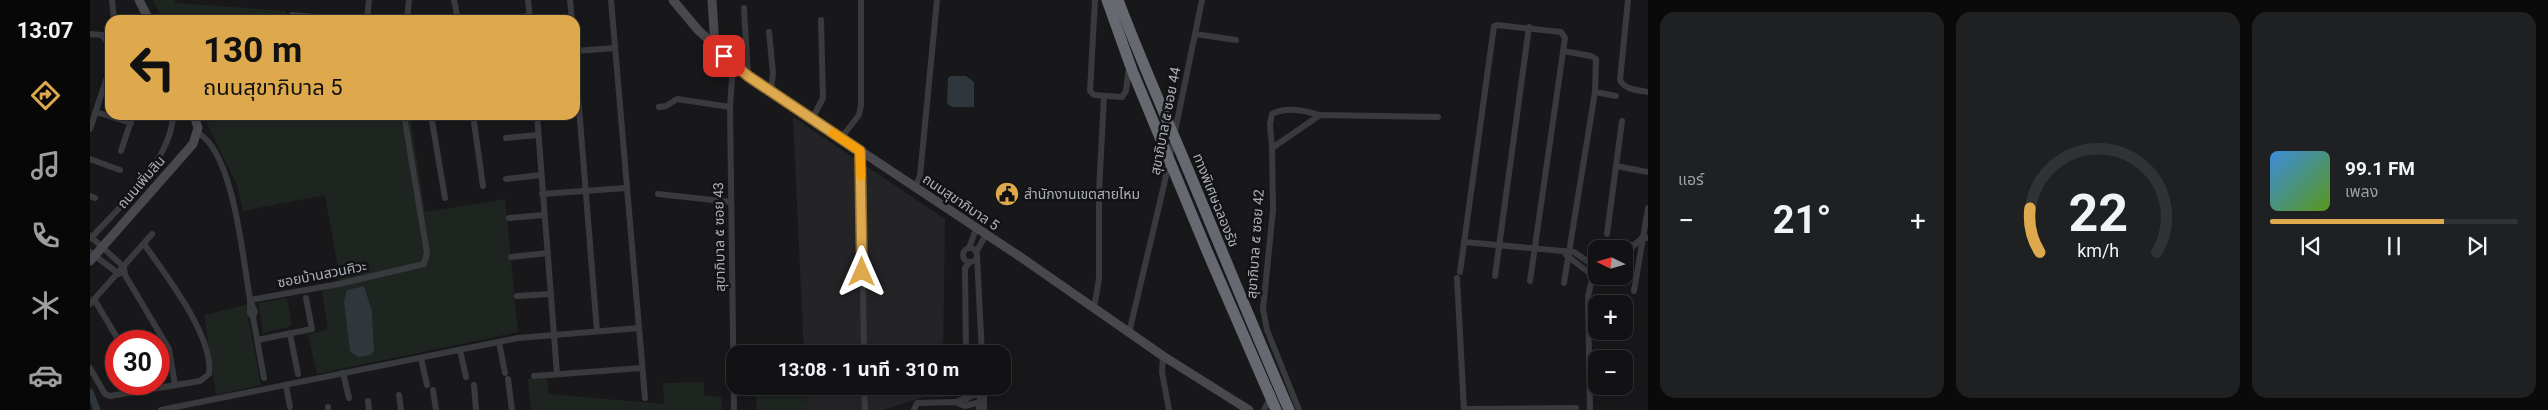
<!DOCTYPE html>
<html lang="th">
<head>
<meta charset="utf-8">
<style>
  :root { --surface:#121214; --page:#1f2022; --text:#f1f3f6; --muted:#9c9ea0; --line:#313234; --accent:#dea94c }
  body { margin:0; font-family:Roboto,"Noto Sans Thai",sans-serif; background:var(--page); color:var(--text); height:100vh; display:flex; flex-direction:column; font-size:19px; white-space:nowrap }
  * { box-sizing:border-box; margin:0 }
  p { font-size:16px; color:var(--muted) }
  .icon { flex:none; width:28px; height:28px; fill:none; stroke:currentColor; stroke-width:2; stroke-linecap:round; stroke-linejoin:round }
  .map { position:relative; flex:1; overflow:hidden }
  .drawer { display:flex; flex-direction:column; gap:12px; padding:12px; background:#0a0a0b; width:900px }
  .drawer>* { flex:none }
  .top-card { position:absolute; left:15px; top:15px; width:475px; height:105px; border-radius:15px; box-shadow:0 2px 8px #0003,0 0 0 1px var(--line); background:#dea94c; color:#111; overflow:hidden }
  .needle { width:32px; rotate:275deg }
  .fabs { position:absolute; left:1498px; top:240px; display:grid; gap:10px }
  .fabs a { display:grid; place-items:center; width:45px; height:45px; border-radius:10px; background:var(--surface); box-shadow:0 2px 8px #0003,0 0 0 1px var(--line); font-size:25px }
  .speed { position:absolute; left:15px; top:330px; display:flex; gap:10px; font-size:25px; font-weight:700; text-align:center }
  .speed>* { display:grid; place-content:center; width:65px; height:65px; border-radius:50%; background:var(--surface); box-shadow:0 2px 8px #0003,0 0 0 1px var(--line); line-height:1 }
  .speed .limit { border:8px solid #d22; background:#fff; color:#111 }
  .pin { position:absolute; display:grid; place-items:center; width:42px; height:42px; color:#fff; margin:-21px; border-radius:10px; box-shadow:0 2px 8px #0006 }
  .me { position:absolute; width:55px; margin:-28px; rotate:0deg; stroke-linejoin:round; filter:drop-shadow(0 0 4px #0008) }
  .turn { display:flex; align-items:center; gap:18px; height:105px; padding:0 15px; font-size:22px }
  .turn .icon { width:65px; height:65px; stroke-width:2.5 }
  .turn b { display:block; font-size:35px; line-height:42px }
  .big { font-size:38px; font-weight:700; line-height:1.1 }
  .drawer .tile { flex:1; display:flex; flex-direction:column; justify-content:center; gap:8px; min-width:0; padding:0 18px; border-radius:15px; background:var(--page) }
  .drawer .dial { align-items:center; gap:0 }
  .dial svg { height:130px; overflow:visible; fill:none; stroke:var(--line); stroke-width:7; stroke-linecap:round; text-anchor:middle }
  .dial text { fill:var(--text); stroke:none }
  .song { display:flex; align-items:center; gap:15px }
  .cover { width:60px; height:60px; border-radius:8px; background:linear-gradient(135deg,hsl(210 70% 55%),hsl(90 70% 35%)) }
  .played { height:5px; border-radius:2px; background:linear-gradient(90deg,var(--accent) 70%,var(--line) 70%) }
  .keys { display:flex; justify-content:space-around; direction:ltr }
  .heat { display:flex; justify-content:space-between; align-items:center; font-size:28px; direction:ltr }
  .drawer .tiles { flex:1; display:grid; gap:12px; grid-template-columns:repeat(3,1fr) }
  .trip { position:absolute; left:636px; top:345px; width:285px; height:50px; border-radius:15px; background:var(--surface); box-shadow:0 2px 8px #0003,0 0 0 1px var(--line); font-weight:700; line-height:50px; text-align:center }
  main { display:flex; flex:1; min-height:0 }
  .tabs { display:flex; flex-direction:column; width:90px; justify-content:space-around; align-items:center; background:#070708; color:var(--muted) }
  .tabs .icon { width:35px; height:35px }
  .tabs .selected { color:var(--accent) }
  .tabs b { font-size:22px; color:var(--text) }
  .map>svg:first-child { display:block }
  .built { fill:#242427 }
  .green { fill:#1e241f; fill-rule:evenodd }
  .water { fill:#2f373c }
  .lines { fill:none; stroke-linecap:round; stroke-linejoin:round }
  .canal { stroke:#2f373c; stroke-width:7 }
  .street { stroke:#393a3e; stroke-width:6 }
  .secondary { stroke:#48494e; stroke-width:9 }
  .highway-bridge { stroke:#66696f; stroke-width:11 }
  .route-casing { stroke:#906e31; stroke-width:12 }
  .route { stroke:#dea94c; stroke-width:9 }
  .slow { stroke:#f59e0b; stroke-width:9 }
  .labels { text-anchor:middle; stroke-width:5; stroke-linejoin:round; paint-order:stroke }
  .street-label { font-size:14px; fill:#acb0b8; stroke:#131315 }
  .poi-label { font-size:14px; fill:#acb0b8; stroke:#131315; text-anchor:start }
</style>
</head>
<body>
<main>
<nav class="tabs">
<b>13:07</b>
<svg class="icon selected" aria-label="directions" viewBox="0 0 24 24"><path d="M12 3l9 9-9 9-9-9zM9 14v-3h6M13 9l2 2-2 2"/></svg>
<svg class="icon" aria-label="music" viewBox="0 0 24 24"><path d="M9 18V5l10-2v13"/><circle cx="6" cy="18" r="3"/><circle cx="16" cy="16" r="3"/></svg>
<svg class="icon" aria-label="phone" viewBox="0 0 24 24"><path d="M5 4h4l2 5-3 2q2 4 5 5l2-3 5 2v4C11 20 4 13 5 4z"/></svg>
<svg class="icon" aria-label="climate" viewBox="0 0 24 24"><path d="M12 3v18M4 7l16 10M4 17L20 7"/></svg>
<svg class="icon" aria-label="car" viewBox="0 0 24 24"><path d="M5 17H2v-5l4-1 3-4h7l3 4 3 1v5h-3M9 17h6M6 11h13"/><circle cx="7" cy="17" r="2"/><circle cx="17" cy="17" r="2"/></svg>
</nav>
<div class="map">
<svg width="1558" height="410" viewBox="0 0 1558 410">
  <rect width="100%" height="100%" fill="#18181a"/>
  <g class="built">
    <path d="M703 117 855 219 853 354H714Z"/>
    <path d="M716 386H855V397H835L792 410H717Z"/>
  </g>
  <g class="green">
    <path d="M63 0H85V3L196 11V18L212 20H73Z"/>
    <path d="M113 115H320L335 212 415 199 428 332 227 374 218 335 238 329 232 292 250 279 235 195 153 211 147 185ZM274 286 282 311 284 351 260 352 257 290Z"/>
    <path d="M197 298 202 326 173 333 168 303Z"/>
    <path d="M156 305 171 385 126 395 114 315Z"/>
    <path d="M457 378 459 394 574 404 573 383 614 382V395L631 397 632 410H441L438 379Z"/>
    <path d="M665 386H716L717 410H667Z"/>
  </g>
  <g class="water">
    <path d="M861 76H876L884 82V107H863L857 104 858 78Z"/>
    <path d="M274 286 282 311 284 351 281 355 269 357 260 352 254 301 257 290Z"/>
  </g>
  <g class="lines">
    <path class="canal" d="M0 392 7 410"/>
    <g class="street">
      <path d="M22 0 24 20"/>
      <path d="M364 0 368 20"/>
      <path d="M438 0 440 19"/>
      <path d="M480 0 482 20"/>
      <path d="M521 0 555 398"/>
      <path d="M1005 0 1000 91 1004 95 1032 97 1036 91 1038 73"/>
      <path d="M1538 0 1530 80C1535 90 1548 90 1558 92"/>
      <path d="M654 8 658 76"/>
      <path d="M202 15 264 20"/>
      <path d="M277 20 279 0"/>
      <path d="M317 20 319 0"/>
      <path d="M405 20 439 16"/>
      <path d="M679 32 683 73 681 91"/>
      <path d="M0 34 12 35 20 46"/>
      <path d="M1105 34 1146 40"/>
      <path d="M485 51 525 48"/>
      <path d="M1473 51 1501 56 1506 59 1505 92 1474 283"/>
      <path d="M485 58 507 331"/>
      <path d="M643 65 640 107 644 410"/>
      <path d="M1505 92 1526 96"/>
      <path d="M569 107 576 106 587 99 640 107"/>
      <path d="M6 112 41 123"/>
      <path d="M341 115 355 198"/>
      <path d="M383 115 393 186"/>
      <path d="M447 115 467 374"/>
      <path d="M722 119 733 98 731 20"/>
      <path d="M0 129 16 80"/>
      <path d="M108 133C144 153 153 260 160 300L249 284 334 264 337 253 314 115"/>
      <path d="M416 138 448 135"/>
      <path d="M751 138 769 115 771 105V0"/>
      <path d="M1182 148 1180 124 1182 114C1197 106 1215 111 1230 115"/>
      <path d="M31 151 43 115"/>
      <path d="M771 151 774 354"/>
      <path d="M0 159 30 170"/>
      <path d="M1526 166 1558 172"/>
      <path d="M416 179 451 175"/>
      <path d="M825 188 830 176 847 0"/>
      <path d="M452 194 536 188"/>
      <path d="M568 194 641 202"/>
      <path d="M0 196 5 198"/>
      <path d="M419 218 454 215"/>
      <path d="M1517 234 1532 121"/>
      <path d="M0 236 34 267 35 275 79 349 85 385"/>
      <path d="M0 239C29 208 82 159 83 115"/>
      <path d="M1374 242 1484 252 1503 265"/>
      <circle cx="880" cy="255" r="7"/>
      <path d="M879 248 886 229"/>
      <path d="M1529 249 1535 244 1543 245"/>
      <path d="M0 252 29 274"/>
      <path d="M886 252 896 235"/>
      <path d="M1476 255 1498 272"/>
      <path d="M1534 255 1553 237 1558 238"/>
      <path d="M421 257 458 253"/>
      <path d="M887 257 892 354"/>
      <path d="M1506 264 1499 269 1500 277 1508 280 1514 276"/>
      <path d="M1370 272 1404 26 1407 25 1471 32 1475 38 1440 281"/>
      <path d="M1405 276 1439 27"/>
      <path d="M1367 278 1374 410"/>
      <path d="M1544 291 1558 208"/>
      <path d="M427 296 461 294"/>
      <path d="M4 299 29 341"/>
      <path d="M160 300V313L163 317 174 378"/>
      <path d="M160 300 165 312 163 317"/>
      <path d="M0 304 62 234"/>
      <path d="M1004 308 1009 279V192L1014 96"/>
      <path d="M1039 333 1074 185 1112 0"/>
      <path d="M200 334 208 374"/>
      <path d="M167 340 222 329 216 298"/>
      <path d="M409 342 415 373"/>
      <path d="M370 350 376 377"/>
      <path d="M876 354 875 268 880 262"/>
      <path d="M1073 356 1072 372 1079 410"/>
      <path d="M331 358 337 385"/>
      <path d="M0 368 15 394 20 396 110 381 119 374C124 336 75 274 54 244"/>
      <path d="M253 373 259 398"/>
      <path d="M444 376 552 368"/>
      <path d="M418 379 422 410"/>
      <path d="M49 384 51 392"/>
      <path d="M384 385 386 410"/>
      <path d="M196 386 200 407"/>
      <path d="M774 386 775 410"/>
      <path d="M343 390 346 410"/>
      <path d="M309 395 311 410"/>
      <path d="M894 397V410"/>
      <path d="M876 400V386"/>
      <path d="M278 401 279 410"/>
      <path d="M865 402 893 392"/>
      <path d="M238 407V410"/>
      <path d="M1374 409 1486 408"/>
      <path d="M71 410 428 338 549 328"/>
      <path d="M824 410 827 403 865 402 875 406 894 401"/>
      <path d="M889 410 891 386"/>
      <path d="M1174 410 1181 396"/>
      <path d="M1209 410 1177 330 1173 309 1183 210 1182 148 1230 115 1348 117"/>
      <path d="M1500 410 1498 297 1502 279"/>
    </g>
    <g class="secondary">
      <path d="M49 0 59 20"/>
      <path d="M583 0 608 30 658 76 932 258 1073 356 1159 410"/>
      <path d="M622 0 625 47"/>
      <path d="M0 261 103 144 108 128 104 115"/>
    </g>
    <g class="highway-bridge">
      <path d="M1017 0 1042 70 1117 251 1186 410"/>
      <path d="M1028 0C1045 45 1064 89 1083 134 1122 226 1159 318 1199 410"/>
    </g>
  </g>
  <g class="lines">
    <g class="route-casing">
      <path id="route" d="M634 56 658 76 770 151 772 272"/>
    </g>
    <use href="#route" class="route"/>
    <path class="slow" d="M743 133 770 151 771 176"/>
  </g>
  <defs>
    <g id="civic-disc" transform="scale(1.25)"><circle r="9.5" fill="#dea94c" stroke="#131315"/><path d="M-.6-6.5H3V-4.5H.6V-3L4-1V1h2V6H-6V1h2V-1L-.6-3ZM-1.2 2.5V6h2.4V2.5Z" fill="#111"/></g>
  </defs>
  <g fill-rule="evenodd">
    <use href="#civic-disc" x="917" y="194"/>
  </g>
  <g class="labels">
    <g class="street-label">
      <text transform="translate(1075 121) rotate(-79)" y="5">สุขาภิบาล ๕ ซอย 44</text>
      <text transform="translate(51 182) rotate(-49)" y="5">ถนนเพิ่มสิน</text>
      <text transform="translate(1126 200) rotate(68)" y="5">ทางพิเศษฉลองรัช</text>
      <text transform="translate(871 202) rotate(34)" y="5">ถนนสุขาภิบาล 5</text>
      <text transform="translate(629 237) rotate(-91)" y="5">สุขาภิบาล ๕ ซอย 43</text>
      <text transform="translate(1165 244) rotate(-86)" y="5">สุขาภิบาล ๕ ซอย 42</text>
      <text transform="translate(232 274) rotate(-11)" y="5">ซอยบ้านสวนศิวะ</text>
    </g>
    <g class="poi-label">
      <text x="934" y="199">สำนักงานเขตสายไหม</text>
    </g>
  </g>
</svg>
<div class="fabs">
<a><svg class="needle" viewBox="-14 -14 28 28"><path d="M0-13l5 13h-10z" fill="#e53935"/><path d="M0 13l5-13h-10z" fill="#9c9ea0"/></svg></a>
<a>+</a>
<a>−</a>
</div>
<div class="speed"><div class="limit">30</div></div>
<div class="pin" style="left:634px;top:56px;background:#d93025"><svg class="icon" aria-label="arrive" viewBox="0 0 24 24"><path d="M6 21V4h12l-3 4 3 4H6"/></svg></div>
<svg class="me" style="left:772px;top:272px" viewBox="-20 -20 40 40"><path d="M0-17L14 15 0 8-14 15z" fill="#dea94c" stroke="#fff" stroke-width="4"/></svg>
<div class="trip">13:08 · 1 นาที · 310 m</div>
<div class="top-card">
<div class="turn"><svg class="icon" aria-label="left" viewBox="0 0 24 24"><path d="M17 20v-9H6M10 6l-5 5 5 5"/></svg><div><b>130 m</b>ถนนสุขาภิบาล 5</div></div>
</div>
</div>
<section class="drawer">
<div class="tiles">
<div class="tile"><p>แอร์</p>
<div class="heat"><a>−</a><b class="big">21°</b><a>+</a></div>
</div>
<div class="tile dial"><svg viewBox="0 0 100 80">
<path d="M14 69A42 42 0 1 1 86 69"/>
<path d="M14 69A42 42 0 0 1 8 42" stroke="#dea94c"/>
<text x="50" y="56" font-size="32" font-weight="700">22</text>
<text x="50" y="72" font-size="11">km/h</text>
</svg></div>
<div class="tile">
<div class="song"><i class="cover"></i><div><b>99.1 FM</b><p>เพลง</p></div></div>
<div class="played"></div>
<div class="keys"><svg class="icon" aria-label="previous" viewBox="0 0 24 24"><path d="M18 5L8 12l10 7zM5 5v14"/></svg><svg class="icon" aria-label="pause" viewBox="0 0 24 24"><path d="M8 5v14M16 5v14"/></svg><svg class="icon" aria-label="next" viewBox="0 0 24 24"><path d="M6 5l10 7-10 7zM19 5v14"/></svg></div>
</div>
</div>
</section>
</main>
</body>
</html>
